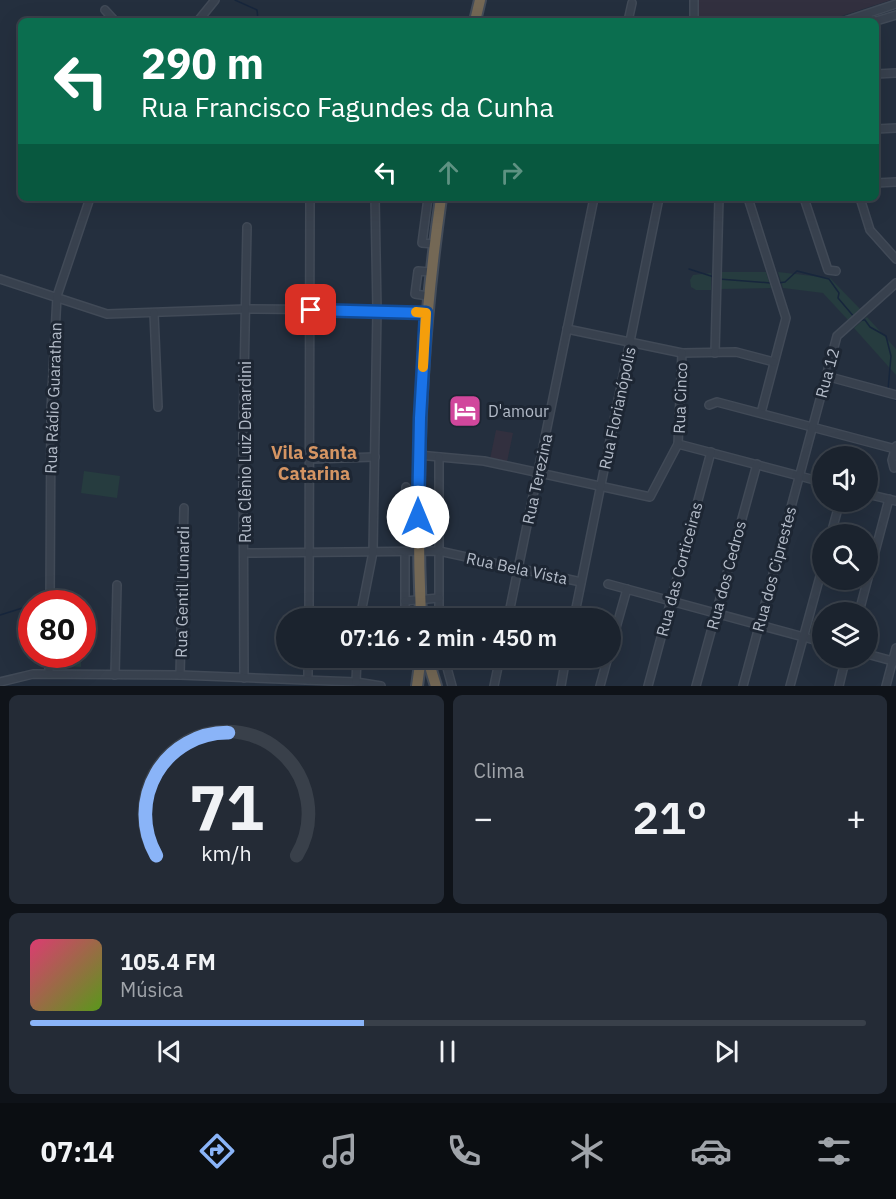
<!DOCTYPE html>
<html lang="pt">
<head>
<meta charset="utf-8">
<style>
  :root { --surface:#1b232e; --page:#242b36; --text:#f1f3f6; --muted:#a0a4aa; --line:#39404a; --accent:#8ab4f8 }
  body { margin:0; font-family:"IBM Plex Sans",sans-serif; background:var(--page); color:var(--text); height:100vh; display:flex; flex-direction:column; font-size:22px; white-space:nowrap }
  * { box-sizing:border-box; margin:0 }
  p { font-size:20px; color:var(--muted) }
  .icon { flex:none; width:33px; height:33px; fill:none; stroke:currentColor; stroke-width:2; stroke-linecap:round; stroke-linejoin:round }
  .map { position:relative; height:686px; overflow:hidden }
  .details { display:flex; flex-direction:column; gap:9px; padding:9px; background:#0f1319; flex:1 }
  .details>* { flex:none }
  .banner { position:absolute; left:18px; top:18px; width:861px; height:183px; border-radius:9px; box-shadow:0 6px 24px #0002,0 0 0 2px var(--line); background:#0b6e4f; color:#fff; overflow:hidden }
  .fabs { position:absolute; left:812px; top:446px; display:grid; gap:12px }
  .fabs a { display:grid; place-items:center; width:66px; height:66px; border-radius:50%; background:var(--surface); box-shadow:0 6px 24px #0002,0 0 0 2px var(--line); font-size:30px }
  .speed { position:absolute; left:18px; top:590px; display:flex; gap:12px; font-size:30px; font-weight:700; text-align:center }
  .speed>* { display:grid; place-content:center; width:78px; height:78px; border-radius:50%; background:var(--surface); box-shadow:0 6px 24px #0002,0 0 0 2px var(--line); line-height:1 }
  .speed .limit { border:9px solid #d22; background:#fff; color:#111 }
  .pin { position:absolute; display:grid; place-items:center; width:51px; height:51px; color:#fff; margin:-26px; border-radius:12px; box-shadow:0 3px 9px #0006 }
  .me { position:absolute; width:66px; margin:-33px; rotate:0deg; stroke-linejoin:round; filter:drop-shadow(0 0 4px #0008) }
  .turn { display:flex; align-items:center; gap:21px; height:126px; padding:0 24px; font-size:27px }
  .turn .icon { width:78px; height:78px; stroke-width:2.5 }
  .turn b { display:block; font-size:42px; line-height:51px }
  .lanes { display:flex; align-items:center; height:57px; padding:0 24px; background:#0003; justify-content:center; gap:30px; direction:ltr }
  .lanes .off { opacity:.35 }
  .big { font-size:45px; font-weight:600; line-height:1.1 }
  .details .tile { flex:1; display:flex; flex-direction:column; justify-content:center; gap:9px; min-width:0; padding:0 21px; border-radius:9px; background:var(--page) }
  .details .dial { align-items:center; gap:0 }
  .dial svg { height:156px; overflow:visible; fill:none; stroke:var(--line); stroke-width:7; stroke-linecap:round; text-anchor:middle }
  .dial text { fill:var(--text); stroke:none }
  .song { display:flex; align-items:center; gap:18px }
  .cover { width:72px; height:72px; border-radius:9px; background:linear-gradient(135deg,hsl(340 70% 55%),hsl(90 70% 35%)) }
  .played { height:6px; border-radius:3px; background:linear-gradient(90deg,var(--accent) 40%,var(--line) 40%) }
  .keys { display:flex; justify-content:space-around; direction:ltr }
  .heat { display:flex; justify-content:space-between; align-items:center; font-size:33px; direction:ltr }
  .details .tiles { flex:1; display:grid; gap:9px; grid-template-columns:1fr 1fr }
  .tile:last-child { grid-column:span 2 }
  .trip { position:absolute; left:276px; top:608px; width:345px; height:60px; border-radius:30px; background:var(--surface); box-shadow:0 6px 24px #0002,0 0 0 2px var(--line); font-weight:600; line-height:60px; text-align:center }
  .dock { display:flex; height:96px; justify-content:space-around; align-items:center; background:#0b0e12; color:var(--muted) }
  .dock .icon { width:42px; height:42px }
  .dock .on { color:var(--accent) }
  .dock b { font-size:27px; color:var(--text) }
  .map>svg:first-child { display:block }
  .medical { fill:#32303f }
  .green { fill:#263c3f }
  .lines { fill:none; stroke-linecap:round; stroke-linejoin:round }
  .stream { stroke:#17263c; stroke-width:1.5 }
  .minor-casing { stroke:#414a57; stroke-width:10 }
  .highway-casing { stroke:#434c59; stroke-width:14 }
  .minor { stroke:#38414e; stroke-width:7 }
  .highway { stroke:#746855; stroke-width:10 }
  .route-casing { stroke:#114b97; stroke-width:15 }
  .route { stroke:#1a73e8; stroke-width:10 }
  .slow { stroke:#f59e0b; stroke-width:10 }
  .labels { text-anchor:middle; stroke-width:6; stroke-linejoin:round; paint-order:stroke }
  .street-label { font-size:16px; fill:#b4bcc9; stroke:#1d2633 }
  .poi-label { font-size:16px; fill:#b4bcc9; stroke:#1d2633; text-anchor:start }
  .neighbourhood-label { font-size:18px; font-weight:bold; fill:#d59563; stroke:#1d2633 }
</style>
</head>
<body>
<div class="map">
<svg width="896" height="686" viewBox="0 0 896 686">
  <rect width="100%" height="100%" fill="#242f3e"/>
  <g class="medical">
    <path d="M699 0H891L826 21H699Z"/>
    <path d="M496 430 513 433 507 462 490 459Z"/>
  </g>
  <g class="green">
    <path d="M721 272H766L771 288 720 289Z"/>
    <path d="M778 272 830 278 860 309 848 320 823 293 783 288Z"/>
    <path d="M711 273V290H696L691 287 690 280 693 275Z"/>
    <path d="M867 317 896 349V375L854 328Z"/>
    <path d="M84 471 120 476 117 498 81 493Z"/>
    <path d="M62 654H81V667L61 666Z"/>
  </g>
  <g class="lines">
    <g class="stream">
      <path d="M235 0 257 10 258 20"/>
      <path d="M689 269 714 277"/>
      <path d="M719 279 771 283"/>
      <path d="M778 283 785 282 797 271 829 279 839 293 838 298 855 318"/>
      <path d="M859 320H865L870 327 886 336 891 356 888 390"/>
      <path d="M888 395 896 400"/>
      <path d="M0 615 32 605"/>
    </g>
    <g class="minor-casing">
      <g id="minor">
        <path d="M105 10 115 21"/>
        <path d="M198 21 215 0"/>
        <path d="M628 21 632 3"/>
        <path d="M694 21V0"/>
        <path d="M845 21 896 4"/>
        <path d="M876 21 896 15"/>
        <path d="M876 74 896 73"/>
        <path d="M876 129 896 128"/>
        <path d="M876 183 896 182"/>
        <path d="M428 198 422 243 434 244"/>
        <path d="M748 198 786 318 761 413"/>
        <path d="M804 198 828 270 836 271"/>
        <path d="M860 198 870 230 896 259"/>
        <path d="M0 279 107 314 246 309 377 310 426 313"/>
        <path d="M428 296 415 294 418 271 430 272"/>
        <path d="M154 313 158 407"/>
        <path d="M567 329 682 353 736 352 774 362"/>
        <path d="M715 353 719 198"/>
        <path d="M826 376 896 395"/>
        <path d="M709 405 717 402 812 427"/>
        <path d="M812 427 895 449"/>
        <path d="M678 444 822 482"/>
        <path d="M418 455 484 461 650 497 678 444 682 353"/>
        <path d="M439 457V606"/>
        <path d="M311 459 375 457"/>
        <path d="M894 468 892 460 896 446"/>
        <path d="M406 487V499L418 500"/>
        <path d="M867 494 896 501"/>
        <path d="M831 534 840 501"/>
        <path d="M405 552V616"/>
        <path d="M246 553 439 551 581 582"/>
        <path d="M608 584 822 642"/>
        <path d="M405 601 439 598"/>
        <path d="M50 603 51 411 57 296 90 198"/>
        <path d="M859 612 889 499"/>
        <path d="M309 618 310 198"/>
        <path d="M360 618 373 552 377 310 375 198"/>
        <path d="M508 618 594 198"/>
        <path d="M574 618 659 198"/>
        <path d="M610 649 627 589"/>
        <path d="M867 654 896 662"/>
        <path d="M444 657 452 686"/>
        <path d="M49 674V654"/>
        <path d="M115 675 117 585"/>
        <path d="M180 675 184 508"/>
        <path d="M244 678 243 434 247 227"/>
        <path d="M308 680V657"/>
        <path d="M0 682 33 674 180 675 356 682 381 686"/>
        <path d="M356 682 357 657"/>
        <path d="M494 686 500 657"/>
        <path d="M561 686 566 657"/>
        <path d="M600 686 608 657"/>
        <path d="M648 686 711 452"/>
        <path d="M696 686 757 464"/>
        <path d="M743 686 837 336 896 283"/>
        <path d="M790 686 822 569"/>
        <path d="M839 686 846 657"/>
        <path d="M886 686 896 648"/>
      </g>
    </g>
    <g class="highway-casing">
      <g id="highway">
        <path d="M475 21 480 0"/>
        <path d="M421 618C415 477 421 338 441 198"/>
        <path d="M427 657 436 686"/>
        <path d="M417 686 421 657"/>
      </g>
    </g>
    <use href="#minor" class="minor"/>
    <use href="#highway" class="highway"/>
  </g>
  <g class="lines">
    <g class="route-casing">
      <path id="route" d="M311 310 426 313 420 418 418 517"/>
    </g>
    <use href="#route" class="route"/>
    <path class="slow" d="M416 312 426 313 423 367"/>
  </g>
  <defs>
    <g id="hotel-square" transform="scale(1.725)"><rect x="-9" y="-9" width="18" height="18" rx="4" fill="#d1479c" stroke="#1d2633"/><path d="M-6-4.5h1.5V1H6V5H4.5V3h-9V5H-6ZM-4 0a1.8 1.8 0 1 1 3.6 0ZM.5 0V-2.5h3Q6-2.5 6 0Z" fill="#fff"/></g>
  </defs>
  <g fill-rule="evenodd">
    <use href="#hotel-square" x="465" y="411"/>
  </g>
  <g class="labels">
    <g class="street-label">
      <text transform="translate(827 373) rotate(-75)" y="6">Rua 12</text>
      <text transform="translate(53 398) rotate(-88)" y="6">Rua Rádio Guarathan</text>
      <text transform="translate(680 398) rotate(-88)" y="6">Rua Cinco</text>
      <text transform="translate(617 408) rotate(-78)" y="6">Rua Florianópolis</text>
      <text transform="translate(245 452) rotate(-90)" y="6">Rua Clênio Luiz Denardini</text>
      <text transform="translate(537 479) rotate(-78)" y="6">Rua Terezina</text>
      <text transform="translate(517 568) rotate(12)" y="6">Rua Bela Vista</text>
      <text transform="translate(679 569) rotate(-75)" y="6">Rua das Corticeiras</text>
      <text transform="translate(774 569) rotate(-75)" y="6">Rua dos Ciprestes</text>
      <text transform="translate(726 575) rotate(-75)" y="6">Rua dos Cedros</text>
      <text transform="translate(182 592) rotate(-89)" y="6">Rua Gentil Lunardi</text>
    </g>
    <g class="poi-label">
      <text x="488" y="417">D'amour</text>
    </g>
    <g class="neighbourhood-label">
      <text x="314" y="459">Vila Santa<tspan x="314" dy="21">Catarina</tspan></text>
    </g>
  </g>
</svg>
<div class="fabs">
<a><svg class="icon" aria-label="sound" viewBox="0 0 24 24"><path d="M4 9h4l5-4v14l-5-4H4zM17 9q2 3 0 6"/></svg></a>
<a><svg class="icon" aria-label="search" viewBox="0 0 24 24"><circle cx="10" cy="10" r="6"/><path d="M15 15l6 6"/></svg></a>
<a><svg class="icon" aria-label="layers" viewBox="0 0 24 24"><path d="M12 4l9 5-9 5-9-5zM3 14l9 5 9-5"/></svg></a>
</div>
<div class="speed"><div class="limit">80</div></div>
<div class="pin" style="left:311px;top:310px;background:#d93025"><svg class="icon" aria-label="arrive" viewBox="0 0 24 24"><path d="M6 21V4h12l-3 4 3 4H6"/></svg></div>
<svg class="me" style="left:418px;top:517px" viewBox="-20 -20 40 40"><circle r="19" fill="#fff"/><path d="M0-13L10 11 0 6-10 11z" fill="#1a73e8"/></svg>
<div class="trip">07:16 · 2 min · 450 m</div>
<div class="banner">
<div class="turn"><svg class="icon" aria-label="left" viewBox="0 0 24 24"><path d="M17 20v-9H6M10 6l-5 5 5 5"/></svg><div><b>290 m</b>Rua Francisco Fagundes da Cunha</div></div>
<div class="lanes"><svg class="icon" aria-label="left" viewBox="0 0 24 24"><path d="M17 20v-9H6M10 6l-5 5 5 5"/></svg><svg class="icon off" aria-label="ahead" viewBox="0 0 24 24"><path d="M12 20V5M6 11l6-6 6 6"/></svg><svg class="icon off" aria-label="right" viewBox="0 0 24 24"><path d="M7 20v-9h11M14 6l5 5-5 5"/></svg></div>
</div>
</div>
<section class="details">
<div class="tiles">
<div class="tile dial"><svg viewBox="0 0 100 80">
<path d="M14 69A42 42 0 1 1 86 69"/>
<path d="M14 69A42 42 0 0 1 51 6" stroke="#8ab4f8"/>
<text x="50" y="56" font-size="32" font-weight="700">71</text>
<text x="50" y="72" font-size="11">km/h</text>
</svg></div>
<div class="tile"><p>Clima</p>
<div class="heat"><a>−</a><b class="big">21°</b><a>+</a></div>
</div>
<div class="tile">
<div class="song"><i class="cover"></i><div><b>105.4 FM</b><p>Música</p></div></div>
<div class="played"></div>
<div class="keys"><svg class="icon" aria-label="previous" viewBox="0 0 24 24"><path d="M18 5L8 12l10 7zM5 5v14"/></svg><svg class="icon" aria-label="pause" viewBox="0 0 24 24"><path d="M8 5v14M16 5v14"/></svg><svg class="icon" aria-label="next" viewBox="0 0 24 24"><path d="M6 5l10 7-10 7zM19 5v14"/></svg></div>
</div>
</div>
</section>
<nav class="dock">
<b>07:14</b>
<svg class="icon on" aria-label="directions" viewBox="0 0 24 24"><path d="M12 3l9 9-9 9-9-9zM9 14v-3h6M13 9l2 2-2 2"/></svg>
<svg class="icon" aria-label="music" viewBox="0 0 24 24"><path d="M9 18V5l10-2v13"/><circle cx="6" cy="18" r="3"/><circle cx="16" cy="16" r="3"/></svg>
<svg class="icon" aria-label="phone" viewBox="0 0 24 24"><path d="M5 4h4l2 5-3 2q2 4 5 5l2-3 5 2v4C11 20 4 13 5 4z"/></svg>
<svg class="icon" aria-label="climate" viewBox="0 0 24 24"><path d="M12 3v18M4 7l16 10M4 17L20 7"/></svg>
<svg class="icon" aria-label="car" viewBox="0 0 24 24"><path d="M5 17H2v-5l4-1 3-4h7l3 4 3 1v5h-3M9 17h6M6 11h13"/><circle cx="7" cy="17" r="2"/><circle cx="17" cy="17" r="2"/></svg>
<svg class="icon" aria-label="filters" viewBox="0 0 24 24"><path d="M4 7h16M4 17h16"/><circle cx="9" cy="7" r="2"/><circle cx="15" cy="17" r="2"/></svg>
</nav>
</body>
</html>
